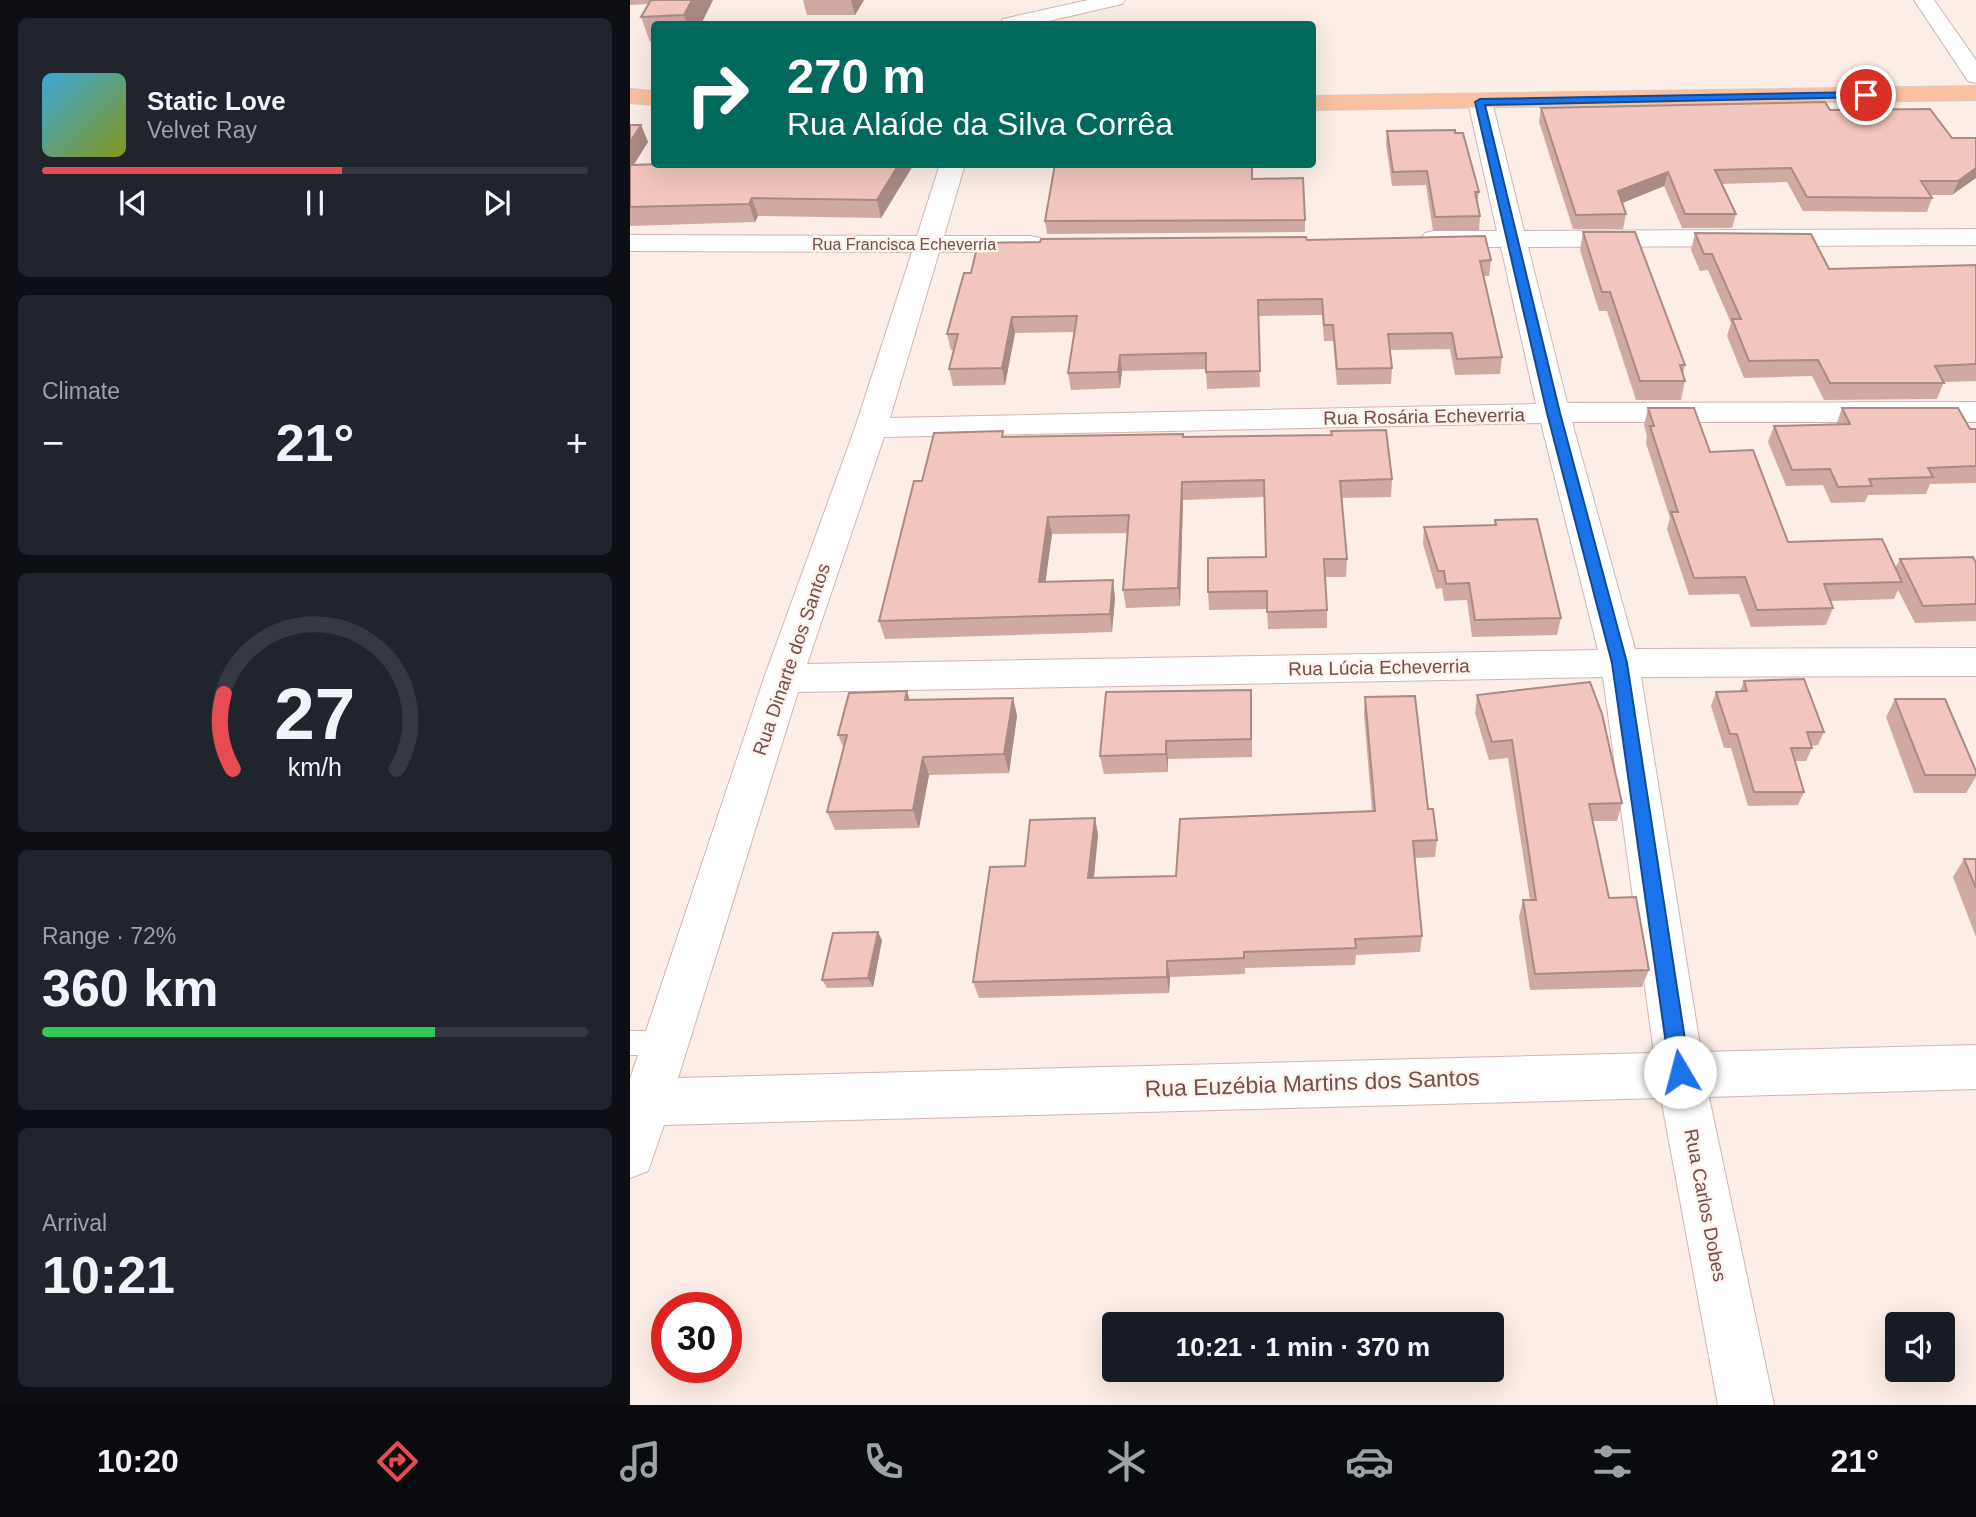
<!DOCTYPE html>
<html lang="en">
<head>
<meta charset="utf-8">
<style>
  :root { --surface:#171b24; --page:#20242c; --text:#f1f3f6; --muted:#9ea1a6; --line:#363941; --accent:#e64c52 }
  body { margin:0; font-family:Arial,sans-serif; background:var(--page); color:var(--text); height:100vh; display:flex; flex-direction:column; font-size:26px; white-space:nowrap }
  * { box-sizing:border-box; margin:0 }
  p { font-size:23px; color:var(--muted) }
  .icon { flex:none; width:38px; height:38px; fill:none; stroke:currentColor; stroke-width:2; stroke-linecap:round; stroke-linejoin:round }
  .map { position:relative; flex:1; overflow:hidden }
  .sheet { display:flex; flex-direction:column; gap:18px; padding:18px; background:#0d0f14; width:630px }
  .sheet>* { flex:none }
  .hud { position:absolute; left:21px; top:21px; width:665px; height:147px; border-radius:7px; box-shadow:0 7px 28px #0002; background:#00695c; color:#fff; overflow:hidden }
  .tools { position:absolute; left:1255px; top:1312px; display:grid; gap:14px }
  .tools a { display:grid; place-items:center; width:70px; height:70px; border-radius:7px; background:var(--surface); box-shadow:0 7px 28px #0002; font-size:35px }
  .speed { position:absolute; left:21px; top:1292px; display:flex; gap:14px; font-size:35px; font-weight:700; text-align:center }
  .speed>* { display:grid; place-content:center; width:91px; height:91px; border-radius:50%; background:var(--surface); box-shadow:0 7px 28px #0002; line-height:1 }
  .speed .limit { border:10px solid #d22; background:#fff; color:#111 }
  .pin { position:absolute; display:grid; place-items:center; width:60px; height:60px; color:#fff; margin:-30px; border:4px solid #fff; border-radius:50%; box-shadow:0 2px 7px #0007 }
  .me { position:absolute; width:77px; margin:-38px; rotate:352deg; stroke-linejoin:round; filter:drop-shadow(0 0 5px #0008) }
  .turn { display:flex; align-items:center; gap:24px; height:147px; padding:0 21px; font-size:32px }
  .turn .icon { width:91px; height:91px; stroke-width:2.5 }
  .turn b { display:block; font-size:49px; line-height:60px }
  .big { font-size:52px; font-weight:700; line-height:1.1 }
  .sheet .widget { flex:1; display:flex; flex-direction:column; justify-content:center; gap:10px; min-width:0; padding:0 24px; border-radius:10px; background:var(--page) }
  .sheet .dial { align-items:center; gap:0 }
  .dial svg { height:182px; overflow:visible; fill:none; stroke:var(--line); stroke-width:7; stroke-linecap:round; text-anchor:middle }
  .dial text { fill:var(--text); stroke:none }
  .song { display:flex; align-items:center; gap:21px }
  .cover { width:84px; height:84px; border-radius:10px; background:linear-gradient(135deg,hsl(200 70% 55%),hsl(70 70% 35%)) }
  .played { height:7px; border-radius:4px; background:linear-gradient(90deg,var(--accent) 55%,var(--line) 55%) }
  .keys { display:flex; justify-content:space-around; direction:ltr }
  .heat { display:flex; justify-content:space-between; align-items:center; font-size:38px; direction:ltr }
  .charge { height:10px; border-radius:5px; background:linear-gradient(90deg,#34c759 72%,var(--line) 0) }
  .trip { position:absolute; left:472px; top:1312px; width:402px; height:70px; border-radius:7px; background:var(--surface); box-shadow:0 7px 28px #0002; font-weight:700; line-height:70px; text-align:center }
  .tabs { display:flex; height:112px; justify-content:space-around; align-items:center; background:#090b0e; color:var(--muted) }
  .tabs .icon { width:49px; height:49px }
  .tabs .active { color:var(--accent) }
  .tabs b { font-size:32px; color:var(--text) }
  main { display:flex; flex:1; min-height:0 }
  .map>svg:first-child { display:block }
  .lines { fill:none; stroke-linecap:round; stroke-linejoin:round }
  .service-casing { stroke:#d0b5af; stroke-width:2 }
  .minor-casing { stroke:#d0b5af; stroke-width:2 }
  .primary-casing { stroke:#d6cac9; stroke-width:2 }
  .service { fill:#fff; fill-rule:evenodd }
  .minor { fill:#fff; fill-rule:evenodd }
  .primary { fill:#fac09f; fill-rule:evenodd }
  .wall { fill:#d0a9a3 }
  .shaded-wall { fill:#a98a85 }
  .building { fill:#f2c5be; stroke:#a98a85; stroke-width:2 }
  .route { fill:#1a73e8; stroke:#114b97; stroke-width:2 }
  .labels { text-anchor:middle; stroke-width:5; stroke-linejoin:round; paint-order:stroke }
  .far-street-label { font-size:16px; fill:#764f4b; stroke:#fff3ed }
  .street-label { font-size:19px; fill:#764f4b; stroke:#fff3ed }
  .near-street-label { font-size:23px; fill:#764f4b; stroke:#fff3ed }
</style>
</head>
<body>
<main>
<section class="sheet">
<div class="widget">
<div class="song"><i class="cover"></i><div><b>Static Love</b><p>Velvet Ray</p></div></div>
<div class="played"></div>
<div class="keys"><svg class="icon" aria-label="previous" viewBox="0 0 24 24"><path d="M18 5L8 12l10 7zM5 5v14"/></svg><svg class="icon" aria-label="pause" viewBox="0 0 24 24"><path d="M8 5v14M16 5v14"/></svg><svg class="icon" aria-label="next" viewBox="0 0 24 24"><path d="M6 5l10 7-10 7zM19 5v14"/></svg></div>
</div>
<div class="widget"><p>Climate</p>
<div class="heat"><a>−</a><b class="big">21°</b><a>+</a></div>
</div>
<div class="widget dial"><svg viewBox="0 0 100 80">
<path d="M14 69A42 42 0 1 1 86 69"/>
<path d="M14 69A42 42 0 0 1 10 36" stroke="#e64c52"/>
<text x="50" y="56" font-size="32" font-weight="700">27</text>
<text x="50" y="72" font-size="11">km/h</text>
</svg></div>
<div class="widget"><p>Range · 72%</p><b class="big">360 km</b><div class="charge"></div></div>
<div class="widget"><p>Arrival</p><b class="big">10:21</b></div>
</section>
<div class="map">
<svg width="1346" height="1405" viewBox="0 0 1346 1405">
  <rect width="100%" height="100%" fill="#fceee6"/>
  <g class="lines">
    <g class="service-casing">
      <path id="service" d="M0 1031H36L45 1035 49 1043 45 1051 36 1055H0Z"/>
    </g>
    <g class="minor-casing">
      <g id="minor">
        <path d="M458 0H495L492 4 406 24H370L373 19Z"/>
        <path d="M1284 0H1304L1346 60V83L1338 81Z"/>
        <path d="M850 95 858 97 862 102 894 231 1346 229V245L898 247 937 403 1346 402V422H942L1005 649 1346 648V676L1011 677 1071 1052 1346 1045V1089L1079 1097 1144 1405H1088L1031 1098 34 1125 18 1171 0 1178V1079L134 678 225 428 282 252 0 251V235L287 236 310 164H335L314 236H400L410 238 413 244 410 250 400 252H309L260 418 906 404 871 247H804L795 245 791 239 795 233 804 231H867L838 102 842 97ZM911 423 968 650 177 664 254 437ZM973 677 1024 1053 48 1078 168 692Z"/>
      </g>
    </g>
    <g class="primary-casing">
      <g id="primary">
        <path d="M1346 86V100L682 110V96Z"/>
        <path d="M0 89 24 91V105L0 103Z"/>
      </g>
    </g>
    <use href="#service" class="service"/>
    <use href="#minor" class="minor"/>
    <use href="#primary" class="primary"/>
  </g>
  <g class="wall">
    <path d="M0 0H83L71 24H24V42H20L11 17 18 4 0 5Z"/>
    <path d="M173 0H234L225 15H177Z"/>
    <path d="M911 108 1200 110 1322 138H1346L1322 195H1300L1302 198 1297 212 1173 211 1157 182 1091 184 1106 214 1102 228H1052L1034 186 992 203 996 214 993 229H943L909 122Z"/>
    <path d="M0 125H11L18 142 3 165 284 164 251 218 128 216 125 222 0 226Z"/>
    <path d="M757 131 849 192 847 203 850 216 849 231H803L796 185 762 186 756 144Z"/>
    <path d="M622 179 675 220V232L417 234 415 221Z"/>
    <path d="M953 232 1055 365 1053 374 1055 381 1051 400H1006L977 311H969L950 250Z"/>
    <path d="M1065 233 1199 269 1346 265V381L1314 382 1307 399 1194 400 1182 376 1114 378 1097 336 1101 323 1078 270 1070 271 1061 250Z"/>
    <path d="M677 240 861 260 859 276H853L872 357 870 374 825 375 820 349 760 350 762 368 761 384 707 385 703 341H694L692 315 628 316 630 387 577 389 576 369 492 371 490 388 441 390 438 373 444 332 385 333 375 385 323 386 319 369 324 350H321L317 334Z"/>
    <path d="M1018 408 1080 452 1158 542 1265 568 1270 559 1346 563V621L1285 623 1268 590 1264 599 1200 601 1203 608 1196 625 1121 627 1109 594 1059 595 1037 529 1040 518 1016 443 1017 436 1014 425Z"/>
    <path d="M1212 408 1346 429V483L1300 484 1296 494 1238 495 1235 502 1201 503 1193 485 1156 486 1138 442 1144 426 1206 425Z"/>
    <path d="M374 437H554L762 479 761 497 711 498 717 559 716 577H695L697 610V628L638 629 637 609 579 610 578 592 636 557 634 497 553 500 550 606 496 608 493 590 498 533 422 534 415 582 485 598 482 632 255 639 249 621 292 481Z"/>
    <path d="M865 520 931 618 927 635 842 637 837 600 814 601 812 588 806 589 793 544 794 527 864 525Z"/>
    <path d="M1114 681 1194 732 1188 745 1181 746 1182 748 1176 761H1165L1174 792 1168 805 1118 806 1101 748H1094L1081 706 1086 692 1110 691Z"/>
    <path d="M847 695 992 803 987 821H963L979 898 1019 970 1012 987 900 990 889 917 893 900H900L878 758 859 760 845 713Z"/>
    <path d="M735 697 798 809 807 840 805 857 785 858 792 936 790 952 726 955 725 965 615 968V974L540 977 539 993 349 998 343 982 395 866 465 818 468 835 464 878 546 876 742 811 734 714Z"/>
    <path d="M383 698 387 716 379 773 299 775 289 828 205 830 197 812 214 749 208 735 280 700Z"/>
    <path d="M1265 699 1346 771V777L1336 793H1284L1256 717Z"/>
    <path d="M622 708V757L538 759V772L474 774 470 756Z"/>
    <path d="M1334 859H1346V937L1323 877Z"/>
    <path d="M252 940 243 987 197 988 192 980Z"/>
  </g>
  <g class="shaded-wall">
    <path d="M62 0H83L71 24H57L54 15Z"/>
    <path d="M221 0H234L225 15Z"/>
    <path d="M11 125 18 142 0 171V142Z"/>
    <path d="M269 164H284L251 218 247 200Z"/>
    <path d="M1346 168V178L1322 195 1328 181Z"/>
    <path d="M1038 172 1034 186 985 206 988 191Z"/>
    <path d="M122 198 128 216 125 222 119 204Z"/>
    <path d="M382 317 385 333 375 385 372 368Z"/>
    <path d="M490 355 492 371 490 388 488 372Z"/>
    <path d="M552 482 553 500 550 606 548 588Z"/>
    <path d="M418 517 422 534 413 600 409 582Z"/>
    <path d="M483 580 485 598 482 632 480 614Z"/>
    <path d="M277 691 283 710 275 700Z"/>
    <path d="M383 698 387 716 379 773 374 754Z"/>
    <path d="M536 741 538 759V772L536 754Z"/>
    <path d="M293 757 299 775 289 828 283 810Z"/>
    <path d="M465 818 468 835 462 895 458 878Z"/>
    <path d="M248 932 252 940 243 987 238 978Z"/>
    <path d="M537 961 540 977 539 993 537 977Z"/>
  </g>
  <g class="building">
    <path d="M21 0H62L54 15 11 17Z"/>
    <path d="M1195 102 1200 110 1300 109 1322 138H1346V168L1328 181H1291L1302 198 1177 197 1161 168 1085 170 1106 214H1055L1038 172 988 191 996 214 946 215 911 108Z"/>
    <path d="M0 125H11L0 142Z"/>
    <path d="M825 130V133H833L849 192H845L850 216 805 217 797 171 763 172 757 131Z"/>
    <path d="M32 164H269L247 200 122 198 119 204 0 207V165Z"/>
    <path d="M425 164H622V179L673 178 675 220 415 221Z"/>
    <path d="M953 232H1005L1055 365H1050L1055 381H1010L980 292H972Z"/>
    <path d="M1065 233 1181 234 1199 269 1346 265V364L1305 366 1314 383H1200L1188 360 1119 361 1102 319H1111L1082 254H1074Z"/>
    <path d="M855 236 861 260 850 261 872 357 827 359 822 333 758 334 762 368 707 369 703 325H694L692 299 628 300 630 371 576 372V353L490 355 488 372 438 373 447 316 382 317 372 368 319 369 328 334H317L334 273H341L348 243 410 242 411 239 676 237 677 240Z"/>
    <path d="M1018 408H1064L1080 452 1123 450 1158 542 1252 539 1272 582 1194 584 1203 608 1127 610 1115 577 1064 578 1041 512H1048L1020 426H1024Z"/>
    <path d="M1212 408H1328L1340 429H1346V466L1298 468 1303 477 1239 479 1242 486 1208 487 1200 469 1162 470 1144 426 1220 424Z"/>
    <path d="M756 430 762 479 710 481 717 559H694L697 610 637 612V591L578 592V558L636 557 634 480 552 482 548 588 493 590 499 515 418 517 409 582 483 580 480 614 249 621 284 481H292L304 433 373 431 372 437 553 434V437L702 435 701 431Z"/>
    <path d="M907 519 931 618 845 620 839 583 816 584 814 571H808L794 527 866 525 865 520Z"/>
    <path d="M1343 557 1346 563V604L1293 606 1270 559Z"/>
    <path d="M1174 679 1194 732H1177L1182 748H1161L1174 792H1124L1107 734H1100L1086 692 1117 691 1114 681Z"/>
    <path d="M960 682 972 714 992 803 959 804 979 898 1006 897 1019 970 905 974 893 900H906L882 740 862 742 847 695Z"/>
    <path d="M621 690V739L536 741V754L470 756 476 692Z"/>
    <path d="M277 691 275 700 383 698 374 754 293 757 283 810 197 812 217 735H208L219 693Z"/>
    <path d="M785 696 798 809H803L807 840 783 841 792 936 725 939 726 948 614 952V958L537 961V977L343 982 360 867 395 866 400 820 465 818 458 878 546 876 550 819 745 811 735 697Z"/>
    <path d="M1265 699H1315L1346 771V775H1295Z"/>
    <path d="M1334 859H1346V888Z"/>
    <path d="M248 932 238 978 192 980 203 933Z"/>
  </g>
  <path class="route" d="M1236 92 1239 97 855 105 930 413 997 663 1060 1072 1057 1079 1050 1082 1043 1079 1040 1072 982 663 917 413 845 102 850 99Z"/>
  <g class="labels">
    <g class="far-street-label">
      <text x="274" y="250">Rua Francisca Echeverria</text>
    </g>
    <g class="street-label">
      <text transform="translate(794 416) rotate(-1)" y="7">Rua Rosária Echeverria</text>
      <text transform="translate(161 659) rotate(-71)" y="7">Rua Dinarte dos Santos</text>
      <text transform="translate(749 667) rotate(-1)" y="7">Rua Lúcia Echeverria</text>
      <text transform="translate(1076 1205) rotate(79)" y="7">Rua Carlos Dobes</text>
    </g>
    <g class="near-street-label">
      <text transform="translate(682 1083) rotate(-2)" y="8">Rua Euzébia Martins dos Santos</text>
    </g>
  </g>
</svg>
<div class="tools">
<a><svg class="icon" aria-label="sound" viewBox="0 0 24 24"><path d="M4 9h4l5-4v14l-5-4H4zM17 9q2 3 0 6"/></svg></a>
</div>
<div class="speed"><div class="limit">30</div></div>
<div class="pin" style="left:1236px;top:95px;background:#d93025"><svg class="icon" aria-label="arrive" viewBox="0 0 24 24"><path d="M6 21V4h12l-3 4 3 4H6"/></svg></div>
<svg class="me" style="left:1050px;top:1072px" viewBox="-20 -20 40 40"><circle r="19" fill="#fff"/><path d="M0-13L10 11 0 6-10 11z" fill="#1a73e8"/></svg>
<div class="trip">10:21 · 1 min · 370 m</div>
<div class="hud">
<div class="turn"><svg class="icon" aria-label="right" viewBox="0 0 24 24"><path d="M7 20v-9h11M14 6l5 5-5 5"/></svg><div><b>270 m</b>Rua Alaíde da Silva Corrêa</div></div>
</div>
</div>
</main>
<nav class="tabs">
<b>10:20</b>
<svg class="icon active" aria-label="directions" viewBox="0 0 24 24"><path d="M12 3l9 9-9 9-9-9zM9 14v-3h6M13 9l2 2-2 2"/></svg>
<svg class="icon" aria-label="music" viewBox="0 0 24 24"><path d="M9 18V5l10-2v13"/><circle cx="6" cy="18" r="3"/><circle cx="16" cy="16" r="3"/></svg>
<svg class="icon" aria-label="phone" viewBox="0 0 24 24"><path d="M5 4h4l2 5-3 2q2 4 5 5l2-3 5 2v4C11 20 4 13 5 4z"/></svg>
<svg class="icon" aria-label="climate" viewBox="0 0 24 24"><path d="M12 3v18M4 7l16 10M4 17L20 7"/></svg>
<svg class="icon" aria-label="car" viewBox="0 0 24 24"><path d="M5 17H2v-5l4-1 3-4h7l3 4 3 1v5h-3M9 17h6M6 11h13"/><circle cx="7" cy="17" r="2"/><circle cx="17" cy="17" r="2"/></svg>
<svg class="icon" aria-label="filters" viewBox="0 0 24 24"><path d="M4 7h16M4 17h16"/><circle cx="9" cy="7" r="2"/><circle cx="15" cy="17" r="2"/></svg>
<b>21°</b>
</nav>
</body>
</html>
